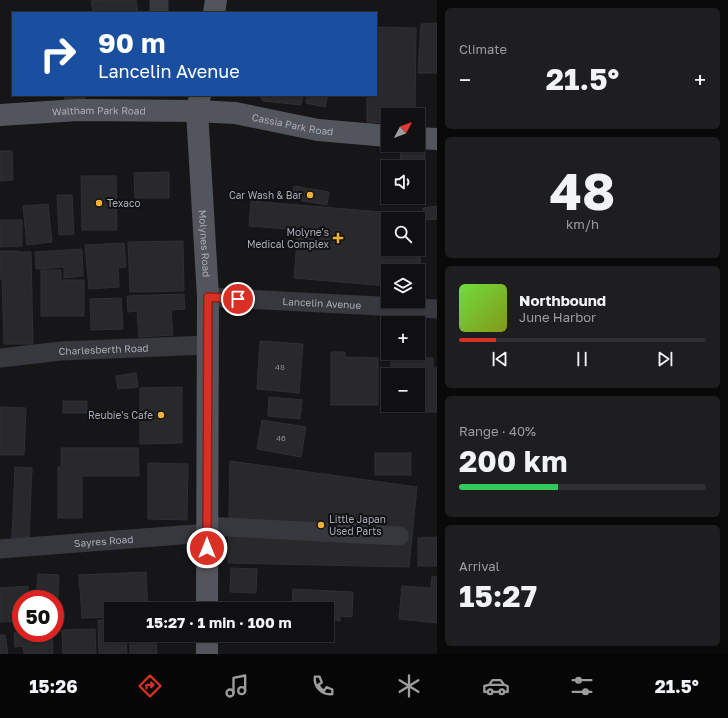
<!DOCTYPE html>
<html lang="en">
<head>
<meta charset="utf-8">
<style>
  :root { --surface:#101012; --page:#1e1e20; --text:#f1f3f6; --muted:#9c9d9f; --line:#303032; --accent:#d93025 }
  body { margin:0; font-family:"Golos Text",sans-serif; background:var(--page); color:var(--text); height:100vh; display:flex; flex-direction:column; font-size:15px; white-space:nowrap }
  * { box-sizing:border-box; margin:0 }
  p { font-size:13px; color:var(--muted) }
  .icon { flex:none; width:22px; height:22px; fill:none; stroke:currentColor; stroke-width:2; stroke-linecap:round; stroke-linejoin:round }
  .map { position:relative; flex:1; overflow:hidden }
  .details { display:flex; flex-direction:column; gap:8px; padding:8px; background:#09090a; width:291px }
  .details>* { flex:none }
  .banner { position:absolute; left:12px; top:12px; width:365px; height:84px; border-radius:0px; box-shadow:0 1px 3px #0004,0 0 0 1px var(--line); background:#1a4fa0; color:#fff; overflow:hidden }
  .needle { width:26px; rotate:49deg }
  .buttons { position:absolute; left:381px; top:108px; display:grid; gap:8px }
  .buttons a { display:grid; place-items:center; width:44px; height:44px; border-radius:0px; background:var(--surface); box-shadow:0 1px 3px #0004,0 0 0 1px var(--line); font-size:20px }
  .speed { position:absolute; left:12px; top:590px; display:flex; gap:8px; font-size:20px; font-weight:700; text-align:center }
  .speed>* { display:grid; place-content:center; width:52px; height:52px; border-radius:50%; background:var(--surface); box-shadow:0 1px 3px #0004,0 0 0 1px var(--line); line-height:1 }
  .speed .limit { border:6px solid #d22; background:#fff; color:#111 }
  .pin { position:absolute; display:grid; place-items:center; width:34px; height:34px; color:#fff; margin:-17px; border:2px solid #fff; border-radius:50%; box-shadow:0 1px 4px #0007 }
  .me { position:absolute; width:44px; margin:-22px; rotate:0deg; stroke-linejoin:round; filter:drop-shadow(0 0 3px #0008) }
  .turn { display:flex; align-items:center; gap:14px; height:84px; padding:0 20px; font-size:18px }
  .turn .icon { width:52px; height:52px; stroke-width:2.5 }
  .turn b { display:block; font-size:28px; line-height:34px }
  .big { font-size:30px; font-weight:700; line-height:1.1 }
  .details .tile { flex:1; display:flex; flex-direction:column; justify-content:center; gap:6px; min-width:0; padding:0 14px; border-radius:6px; background:var(--page) }
  .details .dial { align-items:center; gap:0 }
  .dial b { font-size:52px; line-height:1 }
  .song { display:flex; align-items:center; gap:12px }
  .cover { width:48px; height:48px; border-radius:6px; background:linear-gradient(135deg,hsl(100 70% 55%),hsl(70 70% 35%)) }
  .played { height:4px; border-radius:2px; background:linear-gradient(90deg,var(--accent) 15%,var(--line) 15%) }
  .keys { display:flex; justify-content:space-around; direction:ltr }
  .heat { display:flex; justify-content:space-between; align-items:center; font-size:22px; direction:ltr }
  .charge { height:6px; border-radius:3px; background:linear-gradient(90deg,#34c759 40%,var(--line) 0) }
  .trip { position:absolute; left:104px; top:602px; width:230px; height:40px; border-radius:0px; background:var(--surface); box-shadow:0 1px 3px #0004,0 0 0 1px var(--line); font-weight:700; line-height:40px; text-align:center }
  .dock { display:flex; height:64px; justify-content:space-around; align-items:center; background:#060607; color:var(--muted) }
  .dock .icon { width:28px; height:28px }
  .dock .on { color:var(--accent) }
  .dock b { font-size:18px; color:var(--text) }
  main { display:flex; flex:1; min-height:0 }
  .map>svg:first-child { display:block }
  .building { fill:#29292c; stroke:#303034 }
  .lines { fill:none; stroke-linecap:round; stroke-linejoin:round }
  .minor { stroke:#37383d; stroke-width:19 }
  .major { stroke:#53555c; stroke-width:22 }
  .route-casing { stroke:#8d1f18; stroke-width:10 }
  .route { stroke:#d93025; stroke-width:7 }
  .poi-dot { fill:#f2b134; stroke:#111113; stroke-width:1.5 }
  .labels { text-anchor:middle; stroke-width:4; stroke-linejoin:round; paint-order:stroke }
  .number-label { font-size:8px; fill:#888b94 }
  .street-label { font-size:10px; fill:#a8adb8; stroke:#111113 }
  .poi-label { font-size:10px; fill:#a8adb8; stroke:#111113; text-anchor:end }
</style>
</head>
<body>
<main>
<div class="map">
<svg width="437" height="654" viewBox="0 0 437 654">
  <rect width="100%" height="100%" fill="#161618"/>
  <g class="building">
    <path d="M103 0H136L138 13H93L91 1Z"/>
    <path d="M437 23V73H418L421 24Z"/>
    <path d="M376 27 416 28 415 115H388V123L367 122V95H376Z"/>
    <path d="M64 95H85V99L65 102Z"/>
    <path d="M259 95H303L301 105 263 101Z"/>
    <path d="M307 95H328L325 107 306 103Z"/>
    <path d="M401 148 425 149 424 189H418V167H400Z"/>
    <path d="M0 151H12L13 180 0 181Z"/>
    <path d="M169 172V198H135L134 173Z"/>
    <path d="M81 176H116L117 230H82Z"/>
    <path d="M294 186 329 192 327 205 292 199Z"/>
    <path d="M57 195H72L74 234 59 235Z"/>
    <path d="M251 201 382 212 379 246 388 247V249L421 250 418 289V271H388V286L294 278 298 230 249 226Z"/>
    <path d="M48 204 52 242 27 245 23 206Z"/>
    <path d="M437 206V219L425 220 423 208Z"/>
    <path d="M0 220H22V246L0 247Z"/>
    <path d="M183 241 184 291 130 292 128 242Z"/>
    <path d="M124 243 126 267 118 268 119 287 89 289 85 245Z"/>
    <path d="M82 249 83 276 64 278V267L36 269 35 252Z"/>
    <path d="M0 251H19V252H31L33 344H4L2 279H0Z"/>
    <path d="M41 270H61V280H84V316H41Z"/>
    <path d="M184 294 185 309 171 310 173 335 139 337 137 311 128 312 127 296Z"/>
    <path d="M121 298 123 329 91 330 90 299Z"/>
    <path d="M260 341 303 344 299 393 257 389Z"/>
    <path d="M331 352H345V357L378 358V405H331Z"/>
    <path d="M391 357 433 358V368H437V412H406V405H418V375H391Z"/>
    <path d="M136 373 138 387 118 389 116 376Z"/>
    <path d="M182 387V443L140 444V388Z"/>
    <path d="M269 397 302 400 300 419 268 416Z"/>
    <rect x="63" y="401" width="24" height="12"/>
    <path d="M0 407 26 408 24 455H0Z"/>
    <path d="M262 420 306 427 301 457 257 449Z"/>
    <path d="M61 448H138L139 476H82V518H58V467H61Z"/>
    <rect x="375" y="453" width="36" height="22"/>
    <path d="M230 461 417 487 409 567 228 563Z"/>
    <path d="M148 463 188 464 187 520 148 519Z"/>
    <path d="M15 467 32 468 29 539 12 538Z"/>
    <path d="M437 537V566H418V538Z"/>
    <path d="M231 568 257 569 256 593 230 592Z"/>
    <path d="M146 572 148 609H111V617L82 618 79 575Z"/>
    <path d="M38 574 59 575 57 622H55V599H36Z"/>
    <path d="M432 576 437 577V623L399 619 402 586 431 588Z"/>
    <path d="M28 586V599H21V621L0 622V588Z"/>
    <path d="M293 589 353 592 352 617 340 616V621L327 620V609H292Z"/>
    <path d="M98 620H111V635H126L127 654H99Z"/>
    <path d="M95 629 96 654H63L62 630Z"/>
    <path d="M14 633H52L53 654H24L23 646 15 647Z"/>
    <path d="M0 635H5L8 654H0Z"/>
    <path d="M130 635H156L157 654H130Z"/>
  </g>
  <g class="lines">
    <g class="minor">
      <path d="M159 13V0"/>
      <path id="s1" d="M208 297 437 309"/>
      <path id="s2" d="M0 358 61 351 208 345"/>
      <path d="M207 526 399 536"/>
      <path id="s3" d="M0 549 207 533"/>
    </g>
    <g class="major">
      <path d="M214 13 216 0"/>
      <path id="s4" d="M200 95 197 111 208 297 207 609"/>
      <path id="s5" d="M0 115 78 110 197 111 235 113 318 130 388 136"/>
      <path d="M418 138 437 139"/>
      <path d="M207 654V635"/>
    </g>
  </g>
  <g class="lines">
    <g class="route-casing">
      <path id="route" d="M207 548 208 297 238 299"/>
    </g>
    <use href="#route" class="route"/>
  </g>
  <g class="poi-dot">
    <circle cx="310" cy="195" r="4"/>
    <circle cx="99" cy="203" r="4"/>
    <path d="M336 232h4v4h4v4h-4v4h-4v-4h-4v-4h4z"/>
    <circle cx="161" cy="415" r="4"/>
    <circle cx="321" cy="525" r="4"/>
  </g>
  <g class="labels">
    <g class="number-label">
      <text x="280" y="370">48</text>
      <text x="281" y="441">46</text>
    </g>
    <g class="street-label">
      <text dy="4" stroke="none"><textPath href="#s5" startOffset="99">Waltham Park Road</textPath></text>
      <text dy="4" stroke="none"><textPath href="#s5" startOffset="294">Cassia Park Road</textPath></text>
      <text dy="4" stroke="none"><textPath href="#s4" startOffset="149">Molynes Road</textPath></text>
      <text dy="4" stroke="none"><textPath href="#s1" startOffset="114">Lancelin Avenue</textPath></text>
      <text dy="4" stroke="none"><textPath href="#s2" startOffset="104">Charlesberth Road</textPath></text>
      <text dy="4" stroke="none"><textPath href="#s3" startOffset="104">Sayres Road</textPath></text>
    </g>
    <g class="poi-label">
      <text x="302" y="199">Car Wash &amp; Bar</text>
      <text x="107" y="207" text-anchor="start">Texaco</text>
      <text x="329" y="236">Molyne's<tspan x="329" dy="12">Medical Complex</tspan></text>
      <text x="153" y="419">Reubie's Cafe</text>
      <text x="329" y="523" text-anchor="start">Little Japan<tspan x="329" dy="12">Used Parts</tspan></text>
    </g>
  </g>
</svg>
<div class="buttons">
<a><svg class="needle" viewBox="-14 -14 28 28"><path d="M0-13l5 13h-10z" fill="#e53935"/><path d="M0 13l5-13h-10z" fill="#9c9d9f"/></svg></a>
<a><svg class="icon" aria-label="sound" viewBox="0 0 24 24"><path d="M4 9h4l5-4v14l-5-4H4zM17 9q2 3 0 6"/></svg></a>
<a><svg class="icon" aria-label="search" viewBox="0 0 24 24"><circle cx="10" cy="10" r="6"/><path d="M15 15l6 6"/></svg></a>
<a><svg class="icon" aria-label="layers" viewBox="0 0 24 24"><path d="M12 4l9 5-9 5-9-5zM3 14l9 5 9-5"/></svg></a>
<a>+</a>
<a>−</a>
</div>
<div class="speed"><div class="limit">50</div></div>
<div class="pin" style="left:238px;top:299px;background:#d93025"><svg class="icon" aria-label="arrive" viewBox="0 0 24 24"><path d="M6 21V4h12l-3 4 3 4H6"/></svg></div>
<svg class="me" style="left:207px;top:548px" viewBox="-20 -20 40 40"><circle r="17" fill="#d93025" stroke="#fff" stroke-width="3"/><path d="M0-11L8 9 0 5-8 9z" fill="#fff"/></svg>
<div class="trip">15:27 · 1 min · 100 m</div>
<div class="banner">
<div class="turn"><svg class="icon" aria-label="right" viewBox="0 0 24 24"><path d="M7 20v-9h11M14 6l5 5-5 5"/></svg><div><b>90 m</b>Lancelin Avenue</div></div>
</div>
</div>
<section class="details">
<div class="tile"><p>Climate</p>
<div class="heat"><a>−</a><b class="big">21.5°</b><a>+</a></div>
</div>
<div class="tile dial"><b>48</b><p>km/h</p></div>
<div class="tile">
<div class="song"><i class="cover"></i><div><b>Northbound</b><p>June Harbor</p></div></div>
<div class="played"></div>
<div class="keys"><svg class="icon" aria-label="previous" viewBox="0 0 24 24"><path d="M18 5L8 12l10 7zM5 5v14"/></svg><svg class="icon" aria-label="pause" viewBox="0 0 24 24"><path d="M8 5v14M16 5v14"/></svg><svg class="icon" aria-label="next" viewBox="0 0 24 24"><path d="M6 5l10 7-10 7zM19 5v14"/></svg></div>
</div>
<div class="tile"><p>Range · 40%</p><b class="big">200 km</b><div class="charge"></div></div>
<div class="tile"><p>Arrival</p><b class="big">15:27</b></div>
</section>
</main>
<nav class="dock">
<b>15:26</b>
<svg class="icon on" aria-label="directions" viewBox="0 0 24 24"><path d="M12 3l9 9-9 9-9-9zM9 14v-3h6M13 9l2 2-2 2"/></svg>
<svg class="icon" aria-label="music" viewBox="0 0 24 24"><path d="M9 18V5l10-2v13"/><circle cx="6" cy="18" r="3"/><circle cx="16" cy="16" r="3"/></svg>
<svg class="icon" aria-label="phone" viewBox="0 0 24 24"><path d="M5 4h4l2 5-3 2q2 4 5 5l2-3 5 2v4C11 20 4 13 5 4z"/></svg>
<svg class="icon" aria-label="climate" viewBox="0 0 24 24"><path d="M12 3v18M4 7l16 10M4 17L20 7"/></svg>
<svg class="icon" aria-label="car" viewBox="0 0 24 24"><path d="M5 17H2v-5l4-1 3-4h7l3 4 3 1v5h-3M9 17h6M6 11h13"/><circle cx="7" cy="17" r="2"/><circle cx="17" cy="17" r="2"/></svg>
<svg class="icon" aria-label="filters" viewBox="0 0 24 24"><path d="M4 7h16M4 17h16"/><circle cx="9" cy="7" r="2"/><circle cx="15" cy="17" r="2"/></svg>
<b>21.5°</b>
</nav>
</body>
</html>
